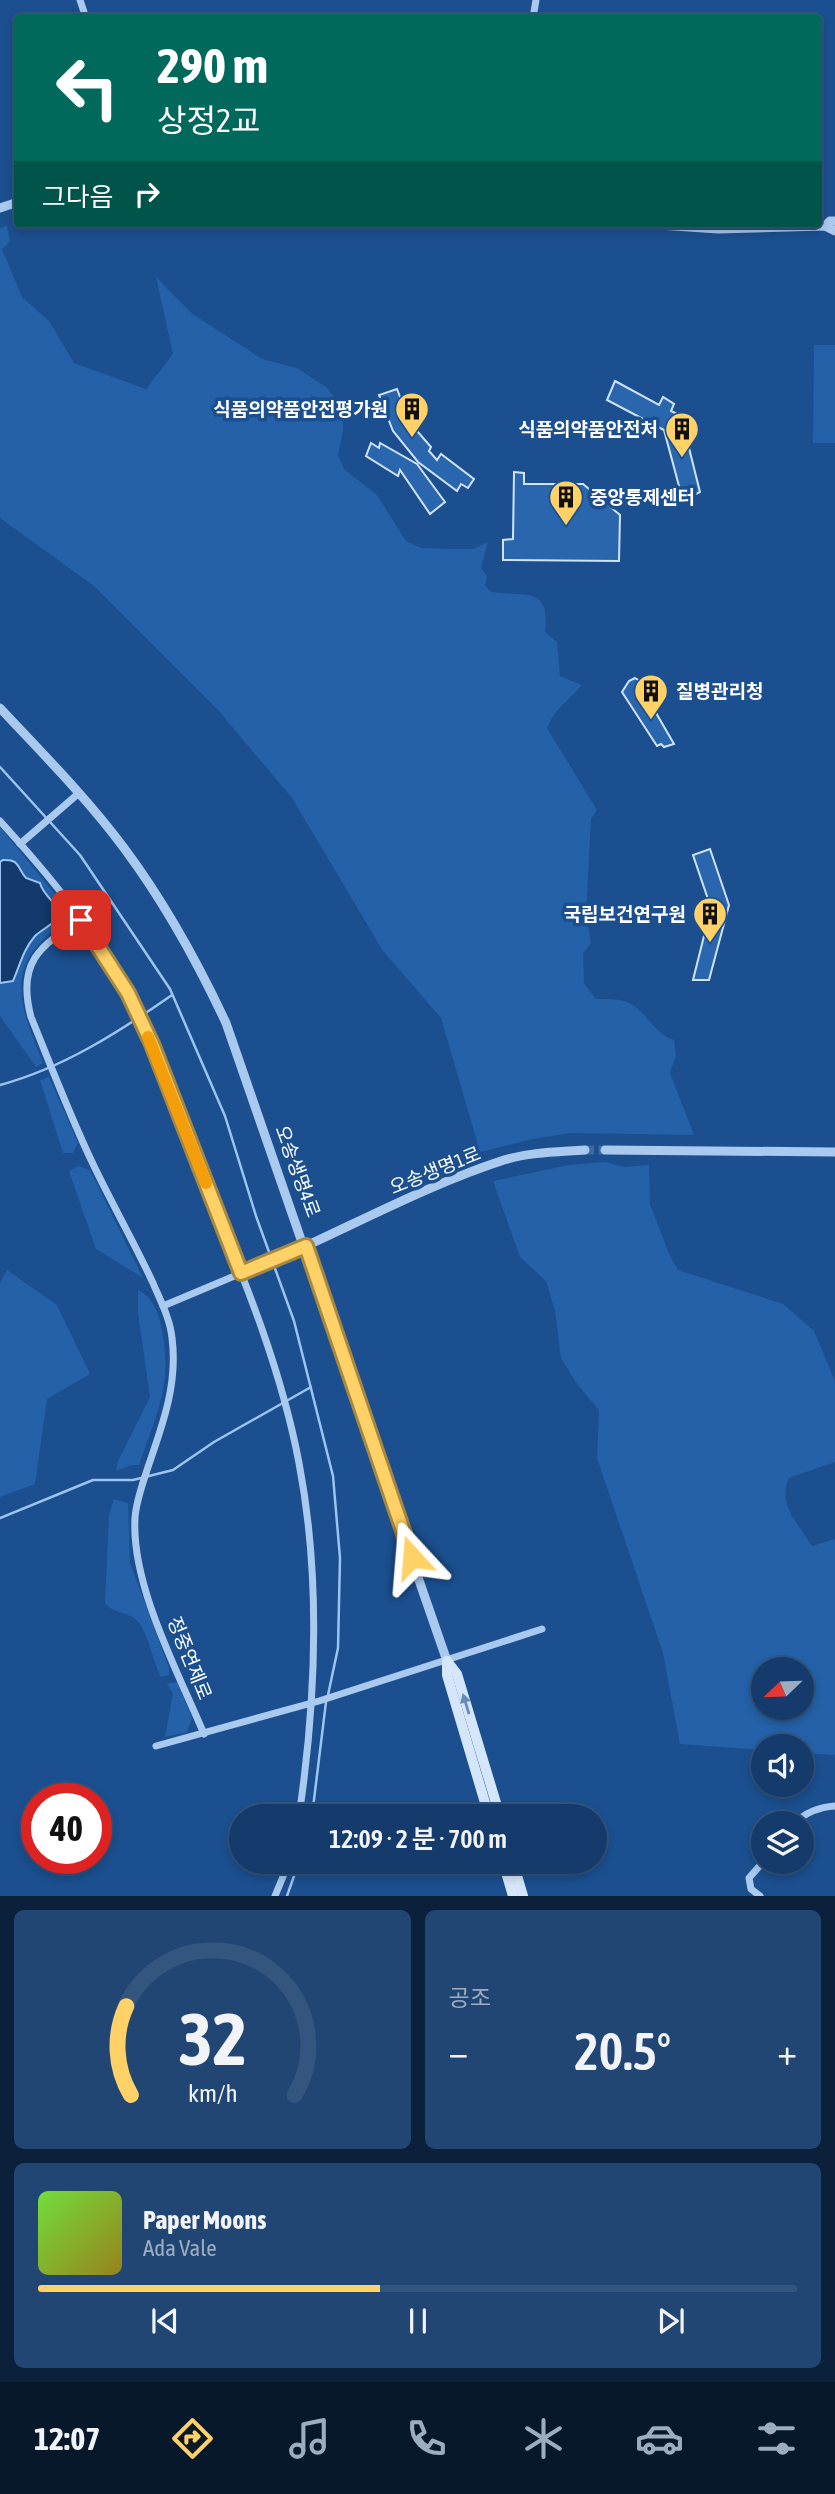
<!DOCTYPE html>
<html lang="ko">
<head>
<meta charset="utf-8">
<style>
  :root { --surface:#143b6b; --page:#214673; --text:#f1f3f6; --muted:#9dadc1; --line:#33557e; --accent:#ffd166 }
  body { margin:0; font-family:"Asap Condensed","Noto Sans KR",sans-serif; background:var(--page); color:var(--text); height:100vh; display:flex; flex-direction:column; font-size:26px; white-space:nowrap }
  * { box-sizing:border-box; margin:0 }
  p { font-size:23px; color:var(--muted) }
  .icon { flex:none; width:38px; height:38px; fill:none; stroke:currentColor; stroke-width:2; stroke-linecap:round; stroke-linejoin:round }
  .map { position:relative; height:1896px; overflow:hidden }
  .details { display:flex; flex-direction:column; gap:14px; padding:14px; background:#0b203b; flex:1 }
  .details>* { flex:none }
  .banner { position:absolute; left:14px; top:14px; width:808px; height:214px; border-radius:7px; box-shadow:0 4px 10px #0003,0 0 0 2px var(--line); background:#00695c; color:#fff; overflow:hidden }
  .needle { width:46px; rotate:247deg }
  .tools { position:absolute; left:751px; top:1657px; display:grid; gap:14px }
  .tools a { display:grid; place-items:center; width:63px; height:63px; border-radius:50%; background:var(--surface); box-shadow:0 4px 10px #0003,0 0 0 2px var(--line); font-size:35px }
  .speed { position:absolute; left:21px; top:1783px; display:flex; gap:14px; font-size:35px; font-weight:700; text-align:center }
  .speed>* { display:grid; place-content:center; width:91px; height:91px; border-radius:50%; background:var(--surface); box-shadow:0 4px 10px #0003,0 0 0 2px var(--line); line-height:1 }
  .speed .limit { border:10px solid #d22; background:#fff; color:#111 }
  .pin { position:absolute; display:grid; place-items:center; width:60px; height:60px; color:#fff; margin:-30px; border-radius:14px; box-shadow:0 4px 10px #0006 }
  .me { position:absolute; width:77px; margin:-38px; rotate:341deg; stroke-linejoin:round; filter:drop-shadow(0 0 5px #0008) }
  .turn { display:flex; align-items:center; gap:24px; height:147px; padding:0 28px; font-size:32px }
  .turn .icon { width:91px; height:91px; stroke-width:2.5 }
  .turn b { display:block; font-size:49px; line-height:60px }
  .then { display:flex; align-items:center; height:66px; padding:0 28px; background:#0003; gap:14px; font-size:26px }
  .big { font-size:52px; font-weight:600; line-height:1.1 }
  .details .tile { flex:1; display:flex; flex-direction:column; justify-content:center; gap:10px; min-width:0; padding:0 24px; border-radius:10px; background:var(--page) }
  .details .dial { align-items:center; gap:0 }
  .dial svg { height:182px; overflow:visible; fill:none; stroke:var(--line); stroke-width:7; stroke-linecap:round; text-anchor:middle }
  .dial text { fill:var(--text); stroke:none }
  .song { display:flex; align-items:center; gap:21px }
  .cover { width:84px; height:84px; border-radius:10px; background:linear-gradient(135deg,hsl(100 70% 55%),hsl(50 70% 35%)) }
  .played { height:7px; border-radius:4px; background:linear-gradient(90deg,var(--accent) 45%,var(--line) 45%) }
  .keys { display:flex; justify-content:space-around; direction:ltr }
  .heat { display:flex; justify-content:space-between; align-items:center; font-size:38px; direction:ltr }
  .details .tiles { flex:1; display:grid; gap:14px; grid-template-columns:1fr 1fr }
  .tile:last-child { grid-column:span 2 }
  .trip { position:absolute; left:229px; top:1804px; width:378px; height:70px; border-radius:35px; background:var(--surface); box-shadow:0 4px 10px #0003,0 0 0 2px var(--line); font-weight:600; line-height:70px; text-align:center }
  .menu { display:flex; height:112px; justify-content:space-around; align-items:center; background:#08182b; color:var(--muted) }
  .menu .icon { width:49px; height:49px }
  .menu .current { color:var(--accent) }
  .menu b { font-size:32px; color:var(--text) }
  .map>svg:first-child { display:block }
  .green { fill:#2461a8; fill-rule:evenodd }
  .water { fill:#123a6d; stroke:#9cc4f0; stroke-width:2 }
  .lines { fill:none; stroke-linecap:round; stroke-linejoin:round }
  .stream { stroke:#9cc4f0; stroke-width:2.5 }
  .building { fill:#2a66ad; stroke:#cfe3fa; stroke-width:2 }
  .tertiary-tunnel { stroke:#3d69a0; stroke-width:9; stroke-dasharray:9 4.5; stroke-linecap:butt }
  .minor { stroke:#a9c9ee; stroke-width:7 }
  .tertiary { stroke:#a9c9ee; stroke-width:9 }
  .secondary { stroke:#d6e6fa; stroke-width:10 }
  .oneway { fill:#668bba }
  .route-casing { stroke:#a68842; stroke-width:18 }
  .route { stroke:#ffd166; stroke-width:12 }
  .slow { stroke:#f59e0b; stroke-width:12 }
  .labels { text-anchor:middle; stroke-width:7; stroke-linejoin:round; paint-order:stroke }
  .poi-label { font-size:19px; font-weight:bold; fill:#fff; stroke:#1b4f8f; text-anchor:end }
  .street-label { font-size:19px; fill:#fff; stroke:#1b4f8f }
</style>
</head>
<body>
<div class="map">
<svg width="835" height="1896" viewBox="0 0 835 1896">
  <rect width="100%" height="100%" fill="#1b4f8f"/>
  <g class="green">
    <path d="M7 226 10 241 2 249 22 297 49 321 74 363 146 389 173 354 156 277 191 313 262 359 297 368 326 387 342 407 343 430 338 455 344 469 377 495 406 541 421 548 454 549H473L488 542 481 568 487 576 485 586 492 592C526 597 551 586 545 632L557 642 560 676 582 685C567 703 556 707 547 728L597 810 591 819 586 915 591 943 583 953 584 983 596 999C608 999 620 998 631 1004 649 1014 654 1034 674 1040L676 1056 670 1073 694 1135 571 1133 533 1139 480 1152 441 1018 383 951 292 798 217 709 94 586 0 518V228Z"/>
    <path d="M814 345H835V443H813Z"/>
    <path d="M0 827 67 909 64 922C2 966 19 1003 43 1063L36 1067 0 1016V983L9 982C15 975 16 971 18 963 25 943 41 928 59 918 53 906 43 896 40 883L26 878 4 860 0 862Z"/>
    <path d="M49 1077 78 1143 73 1153H63L40 1080Z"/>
    <path d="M605 1162 624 1167 649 1165 650 1204 669 1254 678 1270 783 1304 814 1331 835 1381V1462L789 1478C777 1504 798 1523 812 1546L835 1539V1755L802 1753V1746H763V1750L680 1744 663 1653 597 1458 599 1410 577 1384 561 1358 555 1311 546 1281 520 1257 493 1181 569 1165ZM763 1670H802V1708H763Z"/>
    <path d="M79 1166 90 1170 143 1278 96 1249 69 1171Z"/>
    <path d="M7 1270 57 1305 90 1374 47 1399 35 1484 0 1497V1283Z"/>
    <path d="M138 1290C154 1298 159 1314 162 1331 173 1384 156 1416 139 1465H131L116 1471 118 1461 150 1397 138 1313Z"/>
    <path d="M114 1499 128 1503 130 1563 169 1668V1675L161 1677C152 1660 150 1638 139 1623 131 1611 114 1615 105 1603L109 1515Z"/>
    <path d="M177 1682 192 1718 187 1732 165 1737 173 1693 167 1684Z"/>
  </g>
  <path class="water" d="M3 860C20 859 17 868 26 878L40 883C43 896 61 907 60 914 59 921 41 930 35 936 23 950 20 965 13 981L0 983V862Z"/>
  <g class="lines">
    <g class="stream">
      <path d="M0 767 80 855 170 989 225 1116 256 1216 294 1321 333 1476 340 1558 338 1648 328 1695"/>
      <path d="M0 1085C63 1068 119 1032 172 995"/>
      <path d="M0 1518 93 1480H133L173 1470 214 1442 311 1387"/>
      <path d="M312 1816 326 1702"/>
      <path d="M287 1896 299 1862"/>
    </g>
  </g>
  <g class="building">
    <path d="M615 381 659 405 663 397 674 404 671 411 681 416 700 492 683 501 664 430 607 400Z"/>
    <path d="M397 389 410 423 431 447 429 451 437 460 441 454 474 479 468 488 461 484 457 491 418 462 393 431 379 395Z"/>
    <path d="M371 443 379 448 380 443 417 464 445 502 430 514 400 470 398 476 366 456Z"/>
    <path d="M514 472 524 473V484H583L620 515 619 561 503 560V540L513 539Z"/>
    <path d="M635 678 643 683 648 699 674 744 664 747 661 744 657 746 622 692 629 681Z"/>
    <path d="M710 849 729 905 709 980H693L711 908 693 855Z"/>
  </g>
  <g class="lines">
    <path class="tertiary-tunnel" d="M585 1150H605"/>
    <g class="minor">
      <path d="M80 0 86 18"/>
      <path d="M533 18 536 0"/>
      <path d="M0 821C48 874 95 930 128 994 157 1051 178 1113 201 1173 239 1267 280 1362 299 1463 321 1578 316 1701 299 1816"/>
      <path d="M20 844 79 793"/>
      <path d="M81 920C38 946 17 964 31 1017 51 1066 70 1116 93 1164 112 1204 134 1242 153 1283 160 1300 170 1318 172 1338 178 1383 163 1424 148 1467 143 1483 136 1501 135 1518 131 1585 178 1672 204 1734"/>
      <path d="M163 1306 306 1246"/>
      <path d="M156 1746 319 1701 542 1629"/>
      <path d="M795 1824C804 1812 821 1807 835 1806"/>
      <path d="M275 1896 289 1862"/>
      <path d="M760 1896 751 1889 749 1878 763 1862"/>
    </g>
    <g class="tertiary">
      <path d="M0 208 18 202"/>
      <path d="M644 224 718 229 825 226 835 231"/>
      <path d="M825 226 830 221H835"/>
      <path d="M0 708C42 753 87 798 124 848 165 903 197 961 226 1023L447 1661"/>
      <path d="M605 1150 835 1152"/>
      <path d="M306 1246C371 1216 436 1182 504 1160 530 1152 558 1152 585 1150"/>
    </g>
    <g class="secondary">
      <path d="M447 1661 457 1674 500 1816"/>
      <path d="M447 1661V1675L489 1816"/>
      <path d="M503 1862 513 1896"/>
      <path d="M513 1862 523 1896"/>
    </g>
  </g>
  <defs><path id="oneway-solid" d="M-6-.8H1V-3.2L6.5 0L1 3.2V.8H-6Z" transform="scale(1.75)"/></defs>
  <use class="oneway" href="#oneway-solid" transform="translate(466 1704) rotate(-107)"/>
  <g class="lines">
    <g class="route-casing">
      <path id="route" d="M81 920 128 993 152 1044 241 1273 306 1246 412 1557"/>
    </g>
    <use href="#route" class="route"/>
    <path class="slow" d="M148 1037 206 1183"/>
  </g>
  <defs>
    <g id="building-pin" transform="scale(1.75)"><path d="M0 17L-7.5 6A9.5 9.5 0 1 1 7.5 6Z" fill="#ffd166" stroke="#1b4f8f"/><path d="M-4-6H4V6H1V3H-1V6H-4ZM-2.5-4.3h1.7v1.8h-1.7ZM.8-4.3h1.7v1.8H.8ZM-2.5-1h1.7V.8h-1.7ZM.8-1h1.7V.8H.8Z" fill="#111"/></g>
  </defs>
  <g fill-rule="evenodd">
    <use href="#building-pin" x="412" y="409"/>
    <use href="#building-pin" x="682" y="429"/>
    <use href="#building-pin" x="566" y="497"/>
    <use href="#building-pin" x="651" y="691"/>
    <use href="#building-pin" x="710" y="914"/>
  </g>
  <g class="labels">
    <g class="poi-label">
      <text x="388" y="416">식품의약품안전평가원</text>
      <text x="658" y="436">식품의약품안전처</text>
      <text x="590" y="504" text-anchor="start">중앙통제센터</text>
      <text x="676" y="698" text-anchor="start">질병관리청</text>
      <text x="686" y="921">국립보건연구원</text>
    </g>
    <g class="street-label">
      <text transform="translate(435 1170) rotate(-22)" y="7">오송생명1로</text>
      <text transform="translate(298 1171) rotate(70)" y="7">오송생명4로</text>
      <text transform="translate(190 1658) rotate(68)" y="7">정중연제로</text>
    </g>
  </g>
</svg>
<div class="tools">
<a><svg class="needle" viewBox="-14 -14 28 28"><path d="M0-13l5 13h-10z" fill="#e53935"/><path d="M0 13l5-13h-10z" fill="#9dadc1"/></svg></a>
<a><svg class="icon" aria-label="sound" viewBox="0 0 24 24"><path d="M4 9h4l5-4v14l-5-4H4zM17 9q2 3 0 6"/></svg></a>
<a><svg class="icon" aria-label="layers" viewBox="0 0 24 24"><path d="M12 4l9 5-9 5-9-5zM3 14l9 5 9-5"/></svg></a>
</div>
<div class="speed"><div class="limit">40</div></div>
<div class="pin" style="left:81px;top:920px;background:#d93025"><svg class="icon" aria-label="arrive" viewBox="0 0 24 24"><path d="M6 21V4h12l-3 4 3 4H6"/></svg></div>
<svg class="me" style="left:412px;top:1557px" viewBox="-20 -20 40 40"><path d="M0-17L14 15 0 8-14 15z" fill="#ffd166" stroke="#fff" stroke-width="4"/></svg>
<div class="trip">12:09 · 2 분 · 700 m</div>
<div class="banner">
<div class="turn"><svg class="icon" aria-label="left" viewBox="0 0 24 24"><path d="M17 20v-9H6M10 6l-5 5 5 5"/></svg><div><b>290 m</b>상정2교</div></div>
<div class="then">그다음<svg class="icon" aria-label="right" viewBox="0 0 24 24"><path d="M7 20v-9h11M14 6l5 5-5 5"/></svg></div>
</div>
</div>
<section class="details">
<div class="tiles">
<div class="tile dial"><svg viewBox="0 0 100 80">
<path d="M14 69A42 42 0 1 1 86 69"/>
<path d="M14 69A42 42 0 0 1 12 30" stroke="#ffd166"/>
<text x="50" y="56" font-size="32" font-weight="700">32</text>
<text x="50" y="72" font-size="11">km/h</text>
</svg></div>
<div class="tile"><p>공조</p>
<div class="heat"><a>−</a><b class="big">20.5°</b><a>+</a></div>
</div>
<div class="tile">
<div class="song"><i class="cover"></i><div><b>Paper Moons</b><p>Ada Vale</p></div></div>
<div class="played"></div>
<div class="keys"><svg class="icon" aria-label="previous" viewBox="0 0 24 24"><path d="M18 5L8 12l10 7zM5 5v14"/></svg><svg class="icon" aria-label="pause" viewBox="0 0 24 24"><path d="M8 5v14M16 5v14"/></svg><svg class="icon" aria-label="next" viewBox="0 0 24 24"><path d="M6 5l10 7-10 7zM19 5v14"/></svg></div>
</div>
</div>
</section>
<nav class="menu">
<b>12:07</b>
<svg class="icon current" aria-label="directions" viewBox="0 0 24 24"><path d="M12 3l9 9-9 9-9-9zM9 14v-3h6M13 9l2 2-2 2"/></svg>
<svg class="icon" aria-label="music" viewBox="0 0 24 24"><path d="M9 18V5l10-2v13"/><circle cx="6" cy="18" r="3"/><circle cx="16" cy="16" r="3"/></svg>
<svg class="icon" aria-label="phone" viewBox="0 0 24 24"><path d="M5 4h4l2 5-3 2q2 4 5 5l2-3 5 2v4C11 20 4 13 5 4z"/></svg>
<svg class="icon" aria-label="climate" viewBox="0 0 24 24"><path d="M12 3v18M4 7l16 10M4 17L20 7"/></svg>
<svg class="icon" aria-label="car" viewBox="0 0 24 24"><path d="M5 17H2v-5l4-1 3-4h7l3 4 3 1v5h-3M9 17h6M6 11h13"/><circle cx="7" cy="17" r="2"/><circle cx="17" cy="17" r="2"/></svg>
<svg class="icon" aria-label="filters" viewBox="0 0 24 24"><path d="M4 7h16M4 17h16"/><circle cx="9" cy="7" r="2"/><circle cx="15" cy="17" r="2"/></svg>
</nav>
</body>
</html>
